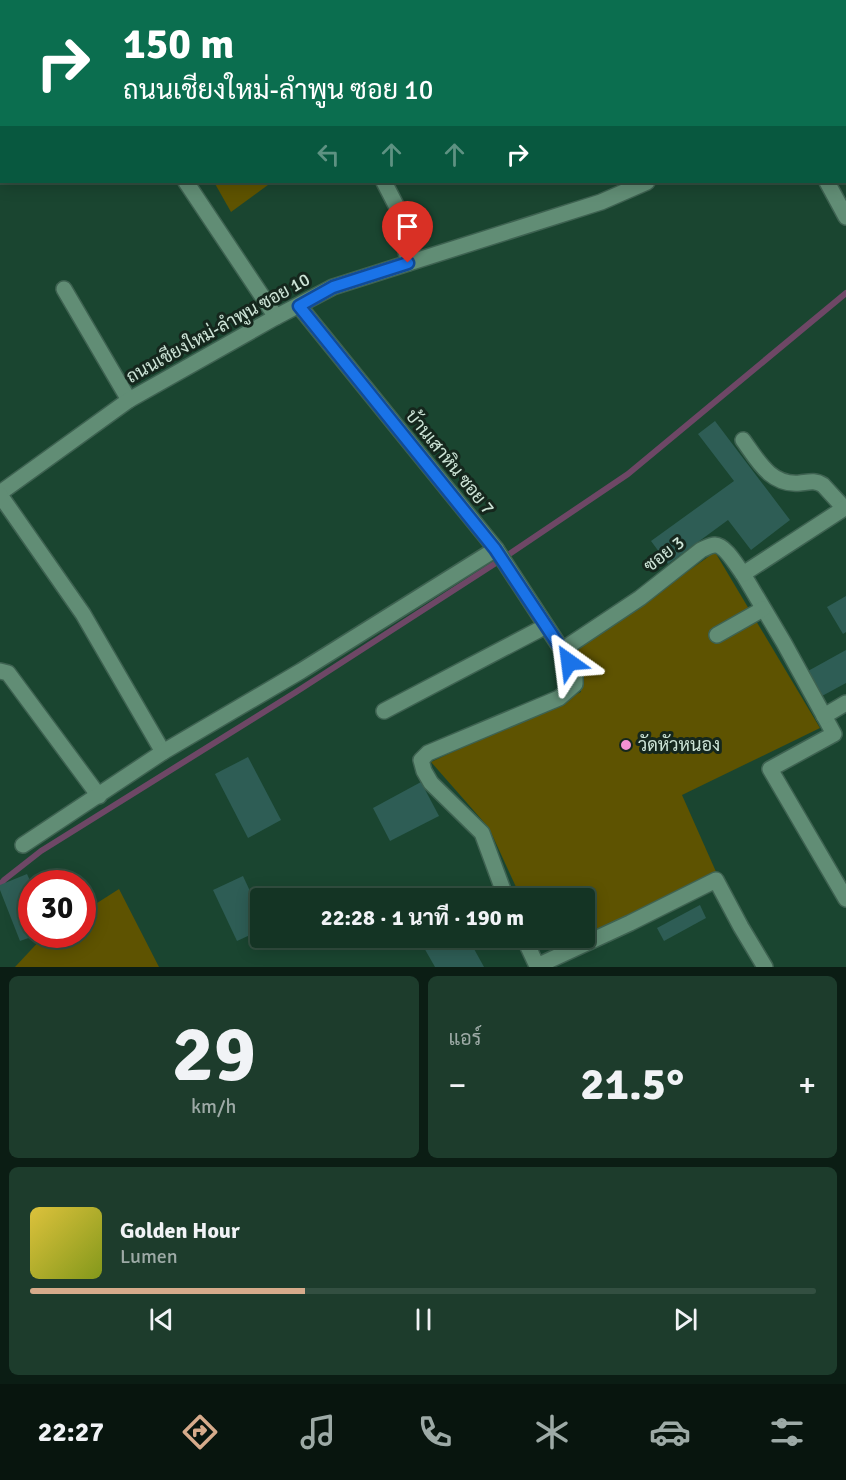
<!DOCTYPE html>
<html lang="th">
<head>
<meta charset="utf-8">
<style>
  :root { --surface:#143424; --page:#1d3c2c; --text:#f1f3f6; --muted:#9daaa6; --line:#334f41; --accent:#d6ab8b }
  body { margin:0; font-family:Signika,Sarabun,sans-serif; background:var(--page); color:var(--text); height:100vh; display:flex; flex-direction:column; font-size:22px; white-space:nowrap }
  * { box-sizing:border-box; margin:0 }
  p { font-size:20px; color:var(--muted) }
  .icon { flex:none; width:33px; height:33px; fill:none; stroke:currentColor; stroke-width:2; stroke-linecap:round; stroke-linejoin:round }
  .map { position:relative; height:967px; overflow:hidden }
  .sheet { display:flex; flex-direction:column; gap:9px; padding:9px; background:#0b1d14; flex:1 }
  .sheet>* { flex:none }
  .hud { position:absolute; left:0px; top:0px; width:846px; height:183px; box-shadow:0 3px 15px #0003,0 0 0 2px var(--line); background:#0b6e4f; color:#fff; overflow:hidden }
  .speed { position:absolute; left:18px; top:870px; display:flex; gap:12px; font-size:30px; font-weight:700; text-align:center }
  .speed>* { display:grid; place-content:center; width:78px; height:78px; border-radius:50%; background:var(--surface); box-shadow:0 3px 15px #0003,0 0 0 2px var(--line); line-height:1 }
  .speed .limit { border:9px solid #d22; background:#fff; color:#111 }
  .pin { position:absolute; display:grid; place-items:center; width:51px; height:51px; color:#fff; margin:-62px -26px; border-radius:50% 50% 50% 0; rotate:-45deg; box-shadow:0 0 6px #0007 }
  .pin .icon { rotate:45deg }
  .me { position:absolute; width:66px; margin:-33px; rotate:329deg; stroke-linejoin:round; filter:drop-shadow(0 0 4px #0008) }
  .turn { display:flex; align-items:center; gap:21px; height:126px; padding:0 24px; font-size:27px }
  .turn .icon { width:78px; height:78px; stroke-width:2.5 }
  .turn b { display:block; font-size:42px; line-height:51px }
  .lanes { display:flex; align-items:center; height:57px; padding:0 24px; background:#0003; justify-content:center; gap:30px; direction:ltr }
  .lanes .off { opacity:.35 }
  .big { font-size:45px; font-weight:700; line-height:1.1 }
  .sheet .widget { flex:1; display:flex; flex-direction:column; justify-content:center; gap:9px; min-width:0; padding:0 21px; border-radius:9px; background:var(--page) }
  .sheet .dial { align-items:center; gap:0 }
  .dial b { font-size:78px; line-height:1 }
  .song { display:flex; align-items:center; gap:18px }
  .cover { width:72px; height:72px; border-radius:9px; background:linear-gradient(135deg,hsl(50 70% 55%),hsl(70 70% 35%)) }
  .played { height:6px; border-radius:3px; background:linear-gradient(90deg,var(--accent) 35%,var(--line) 35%) }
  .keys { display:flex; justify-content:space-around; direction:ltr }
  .heat { display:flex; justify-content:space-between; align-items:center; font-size:33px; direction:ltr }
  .sheet .tiles { flex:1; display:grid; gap:9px; grid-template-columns:1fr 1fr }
  .widget:last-child { grid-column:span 2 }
  .trip { position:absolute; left:250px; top:888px; width:345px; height:60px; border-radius:6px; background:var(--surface); box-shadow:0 3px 15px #0003,0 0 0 2px var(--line); font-weight:700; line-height:60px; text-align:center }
  .tabs { display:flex; height:96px; justify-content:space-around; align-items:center; background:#08150e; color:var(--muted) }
  .tabs .icon { width:42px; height:42px }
  .tabs .active { color:var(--accent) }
  .tabs b { font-size:27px; color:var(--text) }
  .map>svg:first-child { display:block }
  .green { fill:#5e5301 }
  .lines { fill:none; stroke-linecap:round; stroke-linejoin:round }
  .stream { stroke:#6e4766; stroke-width:6 }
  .building { fill:#2e5d55 }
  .minor-casing { stroke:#3e6251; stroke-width:18 }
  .minor { stroke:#618d75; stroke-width:15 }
  .route-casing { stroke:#114b97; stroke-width:15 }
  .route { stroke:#1a73e8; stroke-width:10 }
  .poi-dot { fill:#f491d4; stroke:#15271d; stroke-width:2 }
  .labels { text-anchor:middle; stroke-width:6; stroke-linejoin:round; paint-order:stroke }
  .street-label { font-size:18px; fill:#cde4d7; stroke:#15271d }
  .poi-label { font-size:18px; fill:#cde4d7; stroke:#15271d; text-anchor:start }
</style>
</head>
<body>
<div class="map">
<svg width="846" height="967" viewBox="0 0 846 967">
  <rect width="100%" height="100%" fill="#1a4530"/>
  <g class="green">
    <path d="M118 0H373L374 1H117Z"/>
    <path d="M214 182H272L231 212Z"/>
    <path d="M715 552 820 728 682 795 717 874 585 936V898H521L489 828 431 762 581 692 577 665 571 652 590 641Z"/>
    <path d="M119 889 159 967H15L43 937 48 935 82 934 83 912Z"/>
  </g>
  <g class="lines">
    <path class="stream" d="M0 885 4 880 41 851 296 692 502 559 628 474 846 293"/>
  </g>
  <g class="building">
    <path d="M715 421 790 520 751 550 728 520 668 564 651 541 734 481 698 434Z"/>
    <path d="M846 596V632L843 634 827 607Z"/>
    <path d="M846 650V683L822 696 808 671Z"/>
    <path d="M248 757 281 820 248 838 215 774Z"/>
    <path d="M421 782 439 816 390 841 373 808Z"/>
    <path d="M27 874 32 885V934L37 935 20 941 0 890V885Z"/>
    <path d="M243 876 261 915V930L237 941 213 890Z"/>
    <path d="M700 905 706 918 664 941 657 928Z"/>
    <path d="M421 938H468L484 967H435L419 939Z"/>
  </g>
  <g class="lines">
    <g class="minor-casing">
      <g id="minor">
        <path d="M22 0 23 2"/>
        <path d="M699 1 700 2"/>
        <path d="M104 2 105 0"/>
        <path d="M844 72 846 71"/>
        <path d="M0 108 2 107"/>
        <path d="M186 182 276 317"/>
        <path d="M384 182 400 213 408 263"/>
        <path d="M827 182 846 217"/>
        <path d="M64 289 129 400"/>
        <path d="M299 306 496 549 562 650 575 674V684L559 698 428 753 421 760 424 771 431 783 482 833 506 898"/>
        <path d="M743 440C758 461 771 486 800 483 809 482 815 480 823 485L844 508"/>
        <path d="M0 493 129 400 276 317 333 287 601 202 647 182"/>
        <path d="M0 495 83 614 163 752"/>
        <path d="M743 574 784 643 834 734 770 769 846 899"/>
        <path d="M717 635 763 609"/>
        <path d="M562 650 640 598 701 550C706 548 710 545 715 545 725 545 737 566 743 574L846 507"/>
        <path d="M0 671 8 673 99 796"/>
        <path d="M384 711 546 626"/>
        <path d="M824 716 846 703"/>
        <path d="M23 845 163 752 301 671 496 549"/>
        <path d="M524 938 537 966 630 923 716 880 741 927 765 967"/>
      </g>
    </g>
    <use href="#minor" class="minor"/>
  </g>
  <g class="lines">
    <g class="route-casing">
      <path id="route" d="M408 263 333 287 299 306 495 549 562 650 569 662"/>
    </g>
    <use href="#route" class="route"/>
  </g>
  <circle class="poi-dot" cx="626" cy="745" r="6"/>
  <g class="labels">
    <g class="street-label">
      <text transform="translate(218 328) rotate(-29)" y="6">ถนนเชียงใหม่-ลำพูน ซอย 10</text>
      <text transform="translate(450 462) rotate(51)" y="6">บ้านเสาหิน ซอย 7</text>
      <text transform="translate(664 554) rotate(-38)" y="6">ซอย 3</text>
    </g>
    <g class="poi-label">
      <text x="638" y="751">วัดหัวหนอง</text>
    </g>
  </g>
</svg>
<div class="speed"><div class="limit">30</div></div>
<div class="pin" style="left:408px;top:263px;background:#d93025"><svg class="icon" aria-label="arrive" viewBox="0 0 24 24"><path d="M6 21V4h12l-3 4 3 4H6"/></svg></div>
<svg class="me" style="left:569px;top:662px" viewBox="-20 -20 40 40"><path d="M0-17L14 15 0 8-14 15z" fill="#1a73e8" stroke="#fff" stroke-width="4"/></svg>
<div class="trip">22:28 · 1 นาที · 190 m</div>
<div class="hud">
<div class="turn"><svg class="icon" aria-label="right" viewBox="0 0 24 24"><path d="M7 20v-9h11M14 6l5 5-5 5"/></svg><div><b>150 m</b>ถนนเชียงใหม่-ลำพูน ซอย 10</div></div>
<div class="lanes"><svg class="icon off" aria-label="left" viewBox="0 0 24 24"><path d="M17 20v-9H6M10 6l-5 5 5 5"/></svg><svg class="icon off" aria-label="ahead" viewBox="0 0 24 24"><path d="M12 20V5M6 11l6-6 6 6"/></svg><svg class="icon off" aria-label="ahead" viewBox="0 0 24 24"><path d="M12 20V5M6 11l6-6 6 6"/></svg><svg class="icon" aria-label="right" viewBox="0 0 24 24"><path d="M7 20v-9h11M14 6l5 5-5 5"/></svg></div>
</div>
</div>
<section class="sheet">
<div class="tiles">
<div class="widget dial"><b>29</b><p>km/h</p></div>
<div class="widget"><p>แอร์</p>
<div class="heat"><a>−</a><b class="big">21.5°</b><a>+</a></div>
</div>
<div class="widget">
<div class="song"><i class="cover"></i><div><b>Golden Hour</b><p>Lumen</p></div></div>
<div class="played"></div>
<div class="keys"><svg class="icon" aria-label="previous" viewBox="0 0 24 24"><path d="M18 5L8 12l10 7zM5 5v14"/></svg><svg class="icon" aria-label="pause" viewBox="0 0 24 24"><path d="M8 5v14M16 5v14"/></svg><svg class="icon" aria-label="next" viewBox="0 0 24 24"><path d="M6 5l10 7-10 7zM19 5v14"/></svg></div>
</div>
</div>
</section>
<nav class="tabs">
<b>22:27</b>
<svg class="icon active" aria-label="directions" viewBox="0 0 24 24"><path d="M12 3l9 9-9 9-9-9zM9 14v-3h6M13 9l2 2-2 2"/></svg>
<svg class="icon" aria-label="music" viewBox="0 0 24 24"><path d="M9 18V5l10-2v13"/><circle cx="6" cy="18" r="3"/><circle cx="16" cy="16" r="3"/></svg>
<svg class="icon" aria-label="phone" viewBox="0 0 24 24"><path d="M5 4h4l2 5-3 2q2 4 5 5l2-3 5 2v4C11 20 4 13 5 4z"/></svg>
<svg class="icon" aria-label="climate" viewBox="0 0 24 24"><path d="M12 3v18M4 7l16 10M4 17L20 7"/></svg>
<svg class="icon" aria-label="car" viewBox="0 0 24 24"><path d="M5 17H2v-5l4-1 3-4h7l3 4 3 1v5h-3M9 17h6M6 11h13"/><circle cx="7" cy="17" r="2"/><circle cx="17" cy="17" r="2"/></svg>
<svg class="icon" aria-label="filters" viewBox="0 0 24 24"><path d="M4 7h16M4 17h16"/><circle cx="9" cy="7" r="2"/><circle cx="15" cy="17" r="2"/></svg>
</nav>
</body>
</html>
